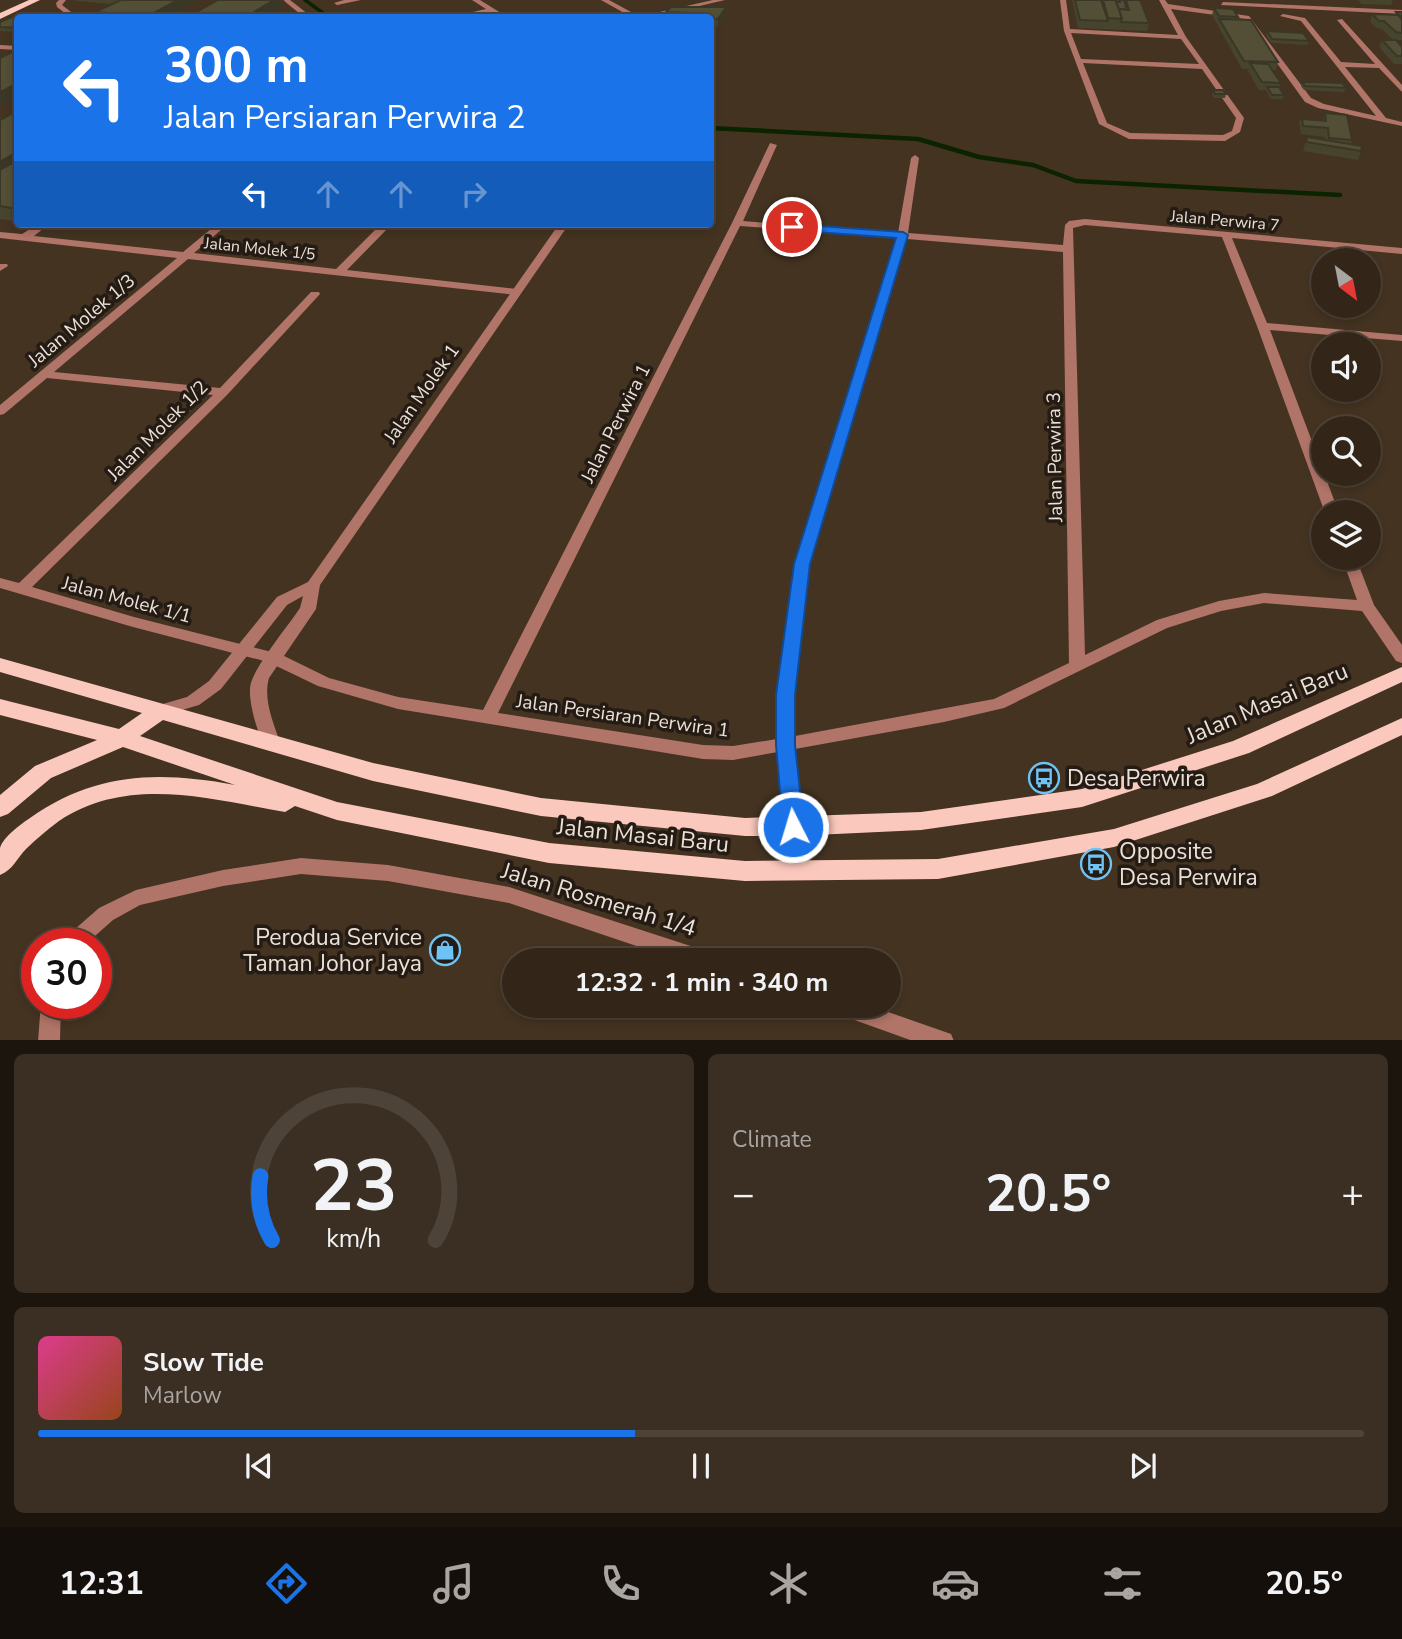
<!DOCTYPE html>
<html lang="en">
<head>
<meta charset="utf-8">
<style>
  :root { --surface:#332619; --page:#3b2e22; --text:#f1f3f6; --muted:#a9a5a2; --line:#4e4338; --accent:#1a73e8 }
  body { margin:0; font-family:"Nunito Sans",sans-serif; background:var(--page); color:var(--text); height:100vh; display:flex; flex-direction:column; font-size:26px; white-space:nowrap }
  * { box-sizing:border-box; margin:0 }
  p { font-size:23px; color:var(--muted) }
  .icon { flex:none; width:38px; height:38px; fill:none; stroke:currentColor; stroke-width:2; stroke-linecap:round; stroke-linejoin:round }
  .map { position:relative; height:1040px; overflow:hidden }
  .panel { display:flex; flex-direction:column; gap:14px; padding:14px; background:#1c150e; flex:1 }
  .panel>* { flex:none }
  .banner { position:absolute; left:14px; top:14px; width:700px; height:214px; border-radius:7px; box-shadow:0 4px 10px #0003,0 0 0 2px var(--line); background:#1a73e8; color:#fff; overflow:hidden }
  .needle { width:46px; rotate:148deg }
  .fabs { position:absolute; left:1311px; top:248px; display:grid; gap:14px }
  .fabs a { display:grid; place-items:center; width:70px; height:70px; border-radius:50%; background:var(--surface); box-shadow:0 4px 10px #0003,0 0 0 2px var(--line); font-size:35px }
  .speed { position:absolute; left:21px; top:928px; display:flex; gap:14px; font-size:35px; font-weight:700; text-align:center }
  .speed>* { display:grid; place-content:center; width:91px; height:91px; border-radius:50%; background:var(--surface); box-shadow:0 4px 10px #0003,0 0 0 2px var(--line); line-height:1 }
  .speed .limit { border:10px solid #d22; background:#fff; color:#111 }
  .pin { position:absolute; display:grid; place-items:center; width:60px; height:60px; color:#fff; margin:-30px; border:4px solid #fff; border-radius:50%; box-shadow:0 2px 7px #0007 }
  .me { position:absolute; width:77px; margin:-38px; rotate:355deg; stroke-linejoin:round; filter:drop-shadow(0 0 5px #0008) }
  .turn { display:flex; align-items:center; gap:24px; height:147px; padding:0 35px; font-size:32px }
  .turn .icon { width:91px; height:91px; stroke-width:2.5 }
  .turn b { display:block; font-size:49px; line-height:60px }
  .lanes { display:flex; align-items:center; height:66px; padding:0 35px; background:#0003; justify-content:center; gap:35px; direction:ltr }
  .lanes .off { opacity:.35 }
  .big { font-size:52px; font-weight:700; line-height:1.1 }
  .panel .tile { flex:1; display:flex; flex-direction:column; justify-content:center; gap:10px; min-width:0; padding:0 24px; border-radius:10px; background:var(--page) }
  .panel .dial { align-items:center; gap:0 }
  .dial svg { height:182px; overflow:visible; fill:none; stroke:var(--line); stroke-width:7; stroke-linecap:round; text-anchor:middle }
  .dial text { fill:var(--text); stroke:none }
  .song { display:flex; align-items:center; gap:21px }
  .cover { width:84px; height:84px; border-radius:10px; background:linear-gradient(135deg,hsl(330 70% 55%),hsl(20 70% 35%)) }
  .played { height:7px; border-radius:4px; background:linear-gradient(90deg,var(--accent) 45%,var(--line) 45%) }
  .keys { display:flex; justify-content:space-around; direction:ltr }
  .heat { display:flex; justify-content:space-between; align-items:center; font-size:38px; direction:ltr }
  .panel .tiles { flex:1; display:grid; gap:14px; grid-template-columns:1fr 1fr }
  .tile:last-child { grid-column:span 2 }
  .trip { position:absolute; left:502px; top:948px; width:399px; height:70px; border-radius:35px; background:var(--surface); box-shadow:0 4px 10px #0003,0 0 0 2px var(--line); font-weight:700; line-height:70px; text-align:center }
  .menu { display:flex; height:112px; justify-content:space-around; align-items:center; background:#140f0a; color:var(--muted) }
  .menu .icon { width:49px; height:49px }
  .menu .on { color:var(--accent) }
  .menu b { font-size:32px; color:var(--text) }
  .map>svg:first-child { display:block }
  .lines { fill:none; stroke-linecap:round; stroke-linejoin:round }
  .stream-far1 { stroke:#0c2300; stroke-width:3.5 }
  .stream { stroke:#0c2300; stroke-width:4.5 }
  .minor { fill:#b17468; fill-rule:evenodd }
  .tertiary { fill:#b17468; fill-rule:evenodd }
  .primary { fill:#fbc8bd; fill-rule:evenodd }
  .wall { fill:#47442e }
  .shaded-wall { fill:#3a3726 }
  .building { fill:#534f36; stroke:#3a3726; stroke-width:2 }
  .route { fill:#1a73e8; stroke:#114b97; stroke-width:2 }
  .labels { text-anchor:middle; stroke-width:7; stroke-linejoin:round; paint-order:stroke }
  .far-street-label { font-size:16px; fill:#ece1d6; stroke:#241c14 }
  .street-label { font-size:19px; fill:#ece1d6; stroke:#241c14 }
  .near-street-label { font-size:23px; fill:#ece1d6; stroke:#241c14 }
  .near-poi-label { font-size:23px; fill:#ece1d6; stroke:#241c14; text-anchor:start }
</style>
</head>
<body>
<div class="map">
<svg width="1402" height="1041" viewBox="0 0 1402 1041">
  <rect width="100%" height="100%" fill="#443321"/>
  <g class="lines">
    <path class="stream-far1" d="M305 0 330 18"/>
    <path class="stream" d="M710 128 918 139 979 157 1033 165 1076 181 1340 195"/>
    <g class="minor">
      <path d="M59 0H66L62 5 79 18H71L57 7 56 3Z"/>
      <path d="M283 0H290L313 18H305Z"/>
      <path d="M344 0H361L337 5 334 3Z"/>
      <path d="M472 0H480L509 18H500L491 12 464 18H447L486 9Z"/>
      <path d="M713 0H725L648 18H633Z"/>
      <path d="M1060 0H1066L1070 29 1178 35 1159 0H1165L1168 4 1249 16 1311 98 1324 104 1376 116 1301 21 1280 16 1283 14 1305 18 1341 62 1375 64 1337 20 1342 19 1402 85V92L1379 68 1345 67 1386 118 1402 122V126L1318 108 1305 102 1245 19 1171 9 1186 37 1244 118 1240 132 1225 141 1129 139 1099 124 1064 31ZM1071 33 1181 39 1199 64 1081 59ZM1083 63 1202 69 1236 118 1232 131 1223 135 1130 133 1107 123Z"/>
      <path d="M1223 2 1402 10V14L1221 5Z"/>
      <path d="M0 45 18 46V50L0 49Z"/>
      <path d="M18 111V116L0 124V119Z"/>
      <path d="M770 143 777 145 743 221 898 233 911 158 915 155 919 158 908 233 1063 245 1065 225 1069 221 1085 219 1402 248V254L1232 238 1267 323 1402 335V341L1270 330 1339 513H1325L1257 326 1222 237 1085 225 1073 228 1085 655 1157 620 1219 601 1264 593 1357 600 1342 558H1356L1374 605 1402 645V663L1396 661 1362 611 1264 603 1221 611 1167 628 1004 708 944 722 795 749 802 827 800 832 793 834 786 832 784 827 778 752 733 760 703 759 398 709 318 686 268 662 133 627 0 588V578L19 583 213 395 47 378 4 414 0 415V405L177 258 0 238V232L22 234 38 224H49L34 236 183 252 217 224H228L194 253 336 269 381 224H392L347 270 517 289 522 292 517 295 188 259 54 372 220 388 311 292H319L320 294 227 395 32 587 134 617 280 654 329 678 398 697 483 710 732 223ZM740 226 897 238 795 564 778 695 777 739 733 746 703 745 498 713ZM907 239 1063 252 1069 663 994 699 795 736 794 695 809 564Z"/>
      <path d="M0 264H7L8 266 0 271Z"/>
      <path d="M301 858 388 865 509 887 709 952 716 955 719 961H681L509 903 388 881 301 874 223 886 140 905 113 920 87 943H63L66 937 99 908 136 890 223 870Z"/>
      <path d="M41 1003H61L60 1041H38Z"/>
      <path d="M832 1006H871L951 1034 954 1041H913L835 1013Z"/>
    </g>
    <g class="tertiary">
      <path d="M601 0H609L642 18H633Z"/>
      <path d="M559 224H569L320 585 316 609 269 678C263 699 273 722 280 742L277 747 271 748 265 747C257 731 249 705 250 688 251 670 289 625 300 608L303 596 287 605 221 689 199 705 162 716 156 714 154 710 156 706 187 697 209 681 277 597 308 582Z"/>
    </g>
    <g class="primary">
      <path d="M29 0H40L0 19V13Z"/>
      <path d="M0 658 373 763 541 798 745 818 921 812 1082 789 1233 741 1402 667V682L1249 753 1082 807 921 830 793 836H745L541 816 373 781 163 720 140 736 337 802 549 843 745 861 938 859 1114 829 1257 784 1402 718V735L1272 796 1114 847 938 879 745 881 549 863 337 820 295 806 285 812C210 799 128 775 59 821 47 830 36 839 26 849 17 858 13 870 0 875 0 867 0 856 0 848 3 837 21 824 30 818 96 772 158 771 235 785L123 747 51 778 8 814 0 817V795L35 766 97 740 0 715V699L119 729 142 713 0 672Z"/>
    </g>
  </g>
  <g class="wall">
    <path d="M76 0H200L168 18H96L95 12 112 4 76 1Z"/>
    <path d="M1072 0H1119L1118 2 1119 0 1125 2V0L1149 23 1147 31 1078 28Z"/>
    <path d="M1358 0H1393L1391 5 1362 4Z"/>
    <path d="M1214 8 1238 17V20L1278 62 1276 70H1272L1281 83 1279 88 1284 95 1283 99H1271L1266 90H1259L1248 71 1249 69H1242L1218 26V24H1217L1212 15Z"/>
    <path d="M666 12 726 14 718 27 710 26V18H666Z"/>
    <path d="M1396 12H1402V40H1393L1382 29 1377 28 1370 22 1372 14 1395 15Z"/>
    <path d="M18 18V32L0 31V22Z"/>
    <path d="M1267 31 1309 41 1308 45 1271 43 1266 35Z"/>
    <path d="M1382 40 1402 47V64H1394L1379 47Z"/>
    <path d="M1302 82 1346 88 1344 92 1304 90 1301 86Z"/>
    <path d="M1213 90 1226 94 1225 98H1214L1212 94Z"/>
    <path d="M1325 113 1352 140 1351 144 1361 151 1358 160 1303 151 1307 137 1325 140V137L1301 134 1299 122 1301 118 1323 121Z"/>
    <path d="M18 114V222L0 219V120Z"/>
  </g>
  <g class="shaded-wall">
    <path d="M178 0H200L168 18H148V16Z"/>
    <path d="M274 0H284L285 5 265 18H244Z"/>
    <path d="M726 7V14L718 27V19Z"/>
    <path d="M18 83V97L0 106V92Z"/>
    <path d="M18 151V167L0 178V162Z"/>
  </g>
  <g class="building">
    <path d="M121 0H178L148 16 95 12Z"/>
    <path d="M218 0H274L244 18H186Z"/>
    <path d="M1075 0H1101L1108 21 1080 20Z"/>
    <path d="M1103 0H1116L1122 19 1108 18Z"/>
    <path d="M1119 0H1124L1127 10 1119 9 1116 2H1120Z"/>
    <path d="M1126 0H1140L1149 23 1121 22 1122 19 1119 9 1129 10Z"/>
    <path d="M671 7H726L718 19H710V18L687 17 691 13 666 12Z"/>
    <path d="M1214 8 1233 9 1238 17 1219 16Z"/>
    <path d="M1396 12H1402V18Z"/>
    <path d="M19 14 49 16 45 18H18V28L0 27V22Z"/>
    <path d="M275 14 309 18H270Z"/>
    <path d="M1372 14 1398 15 1402 20V33L1396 32 1384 21H1379Z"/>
    <path d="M1219 19 1251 20 1278 62 1244 61Z"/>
    <path d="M1267 31 1303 33 1309 41 1272 39Z"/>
    <path d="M1382 40H1396L1402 47V56H1397Z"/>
    <path d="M18 49V83L0 92V58Z"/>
    <path d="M1250 63 1268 64 1281 83 1262 82Z"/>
    <path d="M1302 82 1342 83 1346 88 1305 86Z"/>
    <path d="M1267 87H1279L1284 95H1272Z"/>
    <path d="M1213 90H1223L1226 94H1215Z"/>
    <path d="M1325 113 1347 115 1352 140 1329 138 1328 128 1303 126 1302 119 1326 121Z"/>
    <path d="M11 114H18V151L0 162V120Z"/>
    <path d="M1307 137 1362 146 1361 151 1306 142Z"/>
    <path d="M18 160V209L0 206V170Z"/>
  </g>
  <path class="route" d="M792 224 903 232 908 235 810 564 795 695V745L804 827 801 833 793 836 786 833 783 827 776 745V695L794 564 896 238 788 230V225Z"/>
  <defs>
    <g id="bus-ring" transform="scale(1.575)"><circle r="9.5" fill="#241c14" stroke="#6fc2f4" stroke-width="1.5"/><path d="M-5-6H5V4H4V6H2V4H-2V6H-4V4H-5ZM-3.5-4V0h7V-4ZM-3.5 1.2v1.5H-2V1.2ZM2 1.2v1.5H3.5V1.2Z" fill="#6fc2f4"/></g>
    <g id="shop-ring" transform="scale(1.575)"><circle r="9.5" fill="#241c14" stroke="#6fc2f4" stroke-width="1.5"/><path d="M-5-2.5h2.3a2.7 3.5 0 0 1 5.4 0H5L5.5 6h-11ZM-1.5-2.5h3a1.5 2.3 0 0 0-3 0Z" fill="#6fc2f4"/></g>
  </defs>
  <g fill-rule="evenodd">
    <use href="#bus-ring" x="1044" y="778"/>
    <use href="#bus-ring" x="1096" y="864"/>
    <use href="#shop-ring" x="445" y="950"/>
  </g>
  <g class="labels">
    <g class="far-street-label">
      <text transform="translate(1225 220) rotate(5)" y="6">Jalan Perwira 7</text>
      <text transform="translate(260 248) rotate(6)" y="6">Jalan Molek 1/5</text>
    </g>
    <g class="street-label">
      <text transform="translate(81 320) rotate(-40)" y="7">Jalan Molek 1/3</text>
      <text transform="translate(421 393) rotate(-55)" y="7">Jalan Molek 1</text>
      <text transform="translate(615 423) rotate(-63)" y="7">Jalan Perwira 1</text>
      <text transform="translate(157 430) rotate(-45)" y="7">Jalan Molek 1/2</text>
      <text transform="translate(1054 457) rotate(-91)" y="7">Jalan Perwira 3</text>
      <text transform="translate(127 599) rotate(15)" y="7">Jalan Molek 1/1</text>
      <text transform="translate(623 715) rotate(8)" y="7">Jalan Persiaran Perwira 1</text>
    </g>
    <g class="near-street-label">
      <text transform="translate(1267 703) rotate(-23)" y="8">Jalan Masai Baru</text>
      <text transform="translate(643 835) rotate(6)" y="8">Jalan Masai Baru</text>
      <text transform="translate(599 899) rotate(17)" y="8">Jalan Rosmerah 1/4</text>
    </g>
    <g class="near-poi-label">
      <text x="1067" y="786">Desa Perwira</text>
      <text x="1119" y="859">Opposite<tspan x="1119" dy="26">Desa Perwira</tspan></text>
      <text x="422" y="945" text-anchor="end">Perodua Service<tspan x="422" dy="26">Taman Johor Jaya</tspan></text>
    </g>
  </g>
</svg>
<div class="fabs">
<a><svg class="needle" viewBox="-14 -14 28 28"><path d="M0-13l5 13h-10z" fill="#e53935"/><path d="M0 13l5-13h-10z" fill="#a9a5a2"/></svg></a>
<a><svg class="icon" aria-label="sound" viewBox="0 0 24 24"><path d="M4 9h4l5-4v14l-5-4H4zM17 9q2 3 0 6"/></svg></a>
<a><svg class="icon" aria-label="search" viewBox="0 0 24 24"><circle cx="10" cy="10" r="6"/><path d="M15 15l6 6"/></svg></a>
<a><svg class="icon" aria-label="layers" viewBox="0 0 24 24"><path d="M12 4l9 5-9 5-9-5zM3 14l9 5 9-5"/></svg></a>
</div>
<div class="speed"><div class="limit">30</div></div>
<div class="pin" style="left:792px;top:227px;background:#d93025"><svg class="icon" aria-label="arrive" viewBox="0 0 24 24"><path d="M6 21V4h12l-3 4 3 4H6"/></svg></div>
<svg class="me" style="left:793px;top:827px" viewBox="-20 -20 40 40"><circle r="17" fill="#1a73e8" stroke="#fff" stroke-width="3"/><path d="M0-11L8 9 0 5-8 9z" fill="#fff"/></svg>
<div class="trip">12:32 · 1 min · 340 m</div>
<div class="banner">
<div class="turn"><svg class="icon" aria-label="left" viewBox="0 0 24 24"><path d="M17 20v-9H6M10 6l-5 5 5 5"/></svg><div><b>300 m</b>Jalan Persiaran Perwira 2</div></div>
<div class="lanes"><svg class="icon" aria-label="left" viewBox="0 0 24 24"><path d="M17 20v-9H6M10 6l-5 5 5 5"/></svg><svg class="icon off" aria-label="ahead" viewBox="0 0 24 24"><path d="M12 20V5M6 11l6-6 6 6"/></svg><svg class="icon off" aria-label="ahead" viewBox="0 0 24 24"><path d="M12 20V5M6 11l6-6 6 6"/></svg><svg class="icon off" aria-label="right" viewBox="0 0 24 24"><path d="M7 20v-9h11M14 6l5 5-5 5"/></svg></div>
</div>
</div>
<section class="panel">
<div class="tiles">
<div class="tile dial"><svg viewBox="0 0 100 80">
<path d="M14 69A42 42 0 1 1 86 69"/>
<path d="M14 69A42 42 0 0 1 9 41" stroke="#1a73e8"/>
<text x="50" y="56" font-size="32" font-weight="700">23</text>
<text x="50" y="72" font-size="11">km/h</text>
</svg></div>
<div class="tile"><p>Climate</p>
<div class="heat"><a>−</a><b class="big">20.5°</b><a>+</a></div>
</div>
<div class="tile">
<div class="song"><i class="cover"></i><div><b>Slow Tide</b><p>Marlow</p></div></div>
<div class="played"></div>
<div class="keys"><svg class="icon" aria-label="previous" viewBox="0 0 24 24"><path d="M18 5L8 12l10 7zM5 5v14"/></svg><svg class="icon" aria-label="pause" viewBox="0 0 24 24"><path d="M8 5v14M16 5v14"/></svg><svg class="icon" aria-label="next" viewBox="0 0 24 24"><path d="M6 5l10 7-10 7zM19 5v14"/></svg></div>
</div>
</div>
</section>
<nav class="menu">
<b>12:31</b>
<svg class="icon on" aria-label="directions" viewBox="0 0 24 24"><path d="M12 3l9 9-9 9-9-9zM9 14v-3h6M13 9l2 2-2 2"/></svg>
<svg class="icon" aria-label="music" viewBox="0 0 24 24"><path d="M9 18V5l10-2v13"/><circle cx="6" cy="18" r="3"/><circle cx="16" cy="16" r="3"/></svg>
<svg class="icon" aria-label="phone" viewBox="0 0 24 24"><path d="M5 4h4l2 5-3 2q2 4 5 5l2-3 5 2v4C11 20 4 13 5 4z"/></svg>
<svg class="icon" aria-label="climate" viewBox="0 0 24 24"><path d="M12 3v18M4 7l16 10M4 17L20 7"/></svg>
<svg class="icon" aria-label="car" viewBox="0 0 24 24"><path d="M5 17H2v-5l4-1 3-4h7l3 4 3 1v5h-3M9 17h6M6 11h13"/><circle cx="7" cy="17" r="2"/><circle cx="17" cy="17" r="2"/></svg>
<svg class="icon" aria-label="filters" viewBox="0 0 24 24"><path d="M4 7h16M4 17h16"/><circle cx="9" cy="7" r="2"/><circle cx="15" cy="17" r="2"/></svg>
<b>20.5°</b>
</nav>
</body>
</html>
